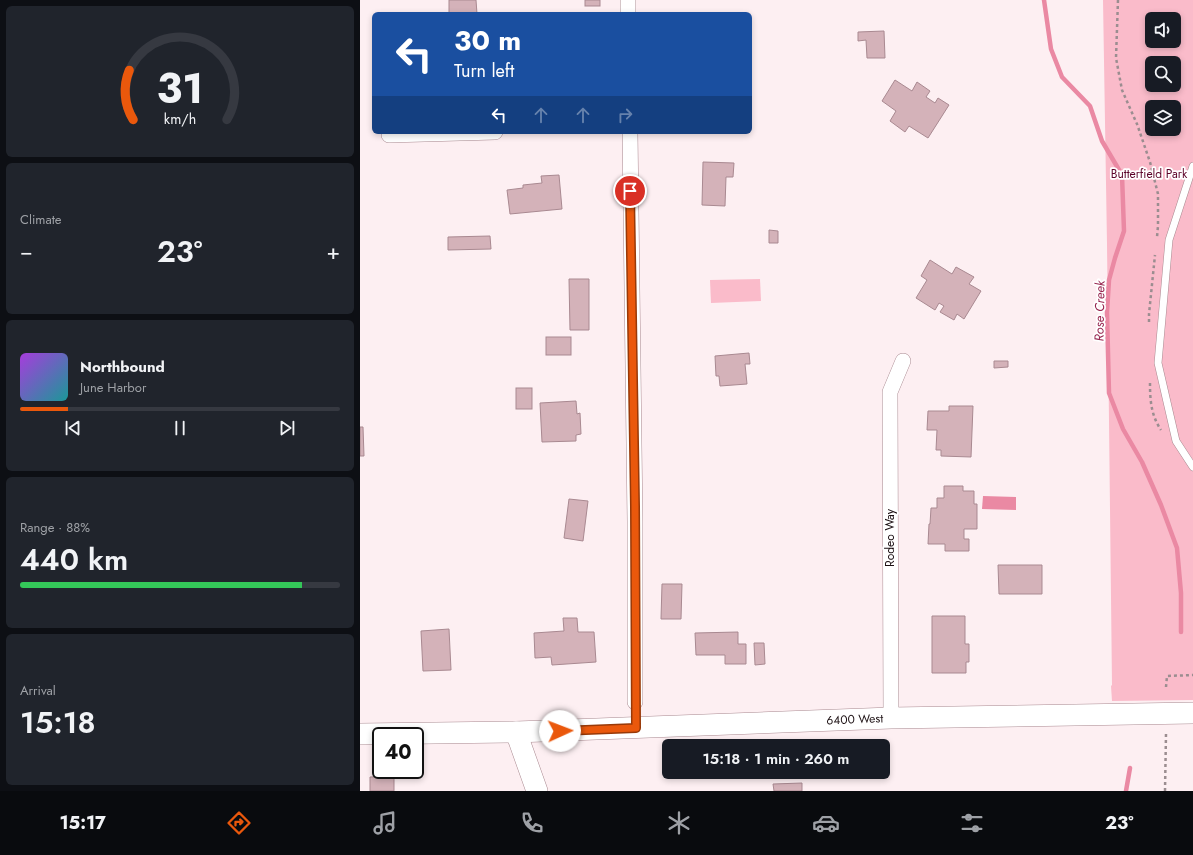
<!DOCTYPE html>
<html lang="en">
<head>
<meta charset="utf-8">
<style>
  :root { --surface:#171b24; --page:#20242c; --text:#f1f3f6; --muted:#9ea1a6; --line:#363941; --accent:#ea580c }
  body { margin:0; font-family:Jost,sans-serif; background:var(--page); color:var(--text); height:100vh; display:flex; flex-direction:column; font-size:15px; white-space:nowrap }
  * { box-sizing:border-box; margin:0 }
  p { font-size:13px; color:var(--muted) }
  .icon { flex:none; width:22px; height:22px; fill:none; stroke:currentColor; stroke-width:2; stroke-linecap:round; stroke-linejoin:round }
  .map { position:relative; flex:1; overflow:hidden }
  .drawer { display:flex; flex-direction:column; gap:6px; padding:6px; background:#0d0f14; width:360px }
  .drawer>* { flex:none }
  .hud { position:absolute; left:12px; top:12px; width:380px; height:122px; border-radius:6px; box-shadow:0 2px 6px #0003; background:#1a4fa0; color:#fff; overflow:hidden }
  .tools { position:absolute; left:785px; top:12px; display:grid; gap:8px }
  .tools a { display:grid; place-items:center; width:36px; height:36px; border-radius:6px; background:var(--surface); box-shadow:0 2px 6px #0003; font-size:20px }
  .speed { position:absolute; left:12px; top:727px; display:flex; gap:8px; font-size:20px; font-weight:700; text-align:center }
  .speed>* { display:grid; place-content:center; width:52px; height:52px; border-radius:50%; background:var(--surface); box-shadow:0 2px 6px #0003; line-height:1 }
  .speed .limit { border:2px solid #111; border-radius:6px; background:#fff; color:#111 }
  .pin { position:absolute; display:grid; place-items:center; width:34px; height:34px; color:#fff; margin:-17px; border:2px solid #fff; border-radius:50%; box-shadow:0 1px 4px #0007 }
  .me { position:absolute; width:44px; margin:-22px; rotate:88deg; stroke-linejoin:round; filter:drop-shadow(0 0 3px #0008) }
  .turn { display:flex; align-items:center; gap:14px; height:84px; padding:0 16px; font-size:18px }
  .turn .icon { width:52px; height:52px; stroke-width:2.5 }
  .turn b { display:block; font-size:28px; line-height:34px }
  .lanes { display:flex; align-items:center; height:38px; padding:0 16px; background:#0003; justify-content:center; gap:20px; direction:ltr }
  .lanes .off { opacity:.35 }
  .big { font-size:30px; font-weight:600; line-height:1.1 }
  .drawer .tile { flex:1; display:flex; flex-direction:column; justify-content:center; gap:6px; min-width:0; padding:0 14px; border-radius:6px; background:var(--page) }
  .drawer .dial { align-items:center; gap:0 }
  .dial svg { height:104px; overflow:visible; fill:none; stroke:var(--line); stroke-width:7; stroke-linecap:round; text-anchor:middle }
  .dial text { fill:var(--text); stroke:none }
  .song { display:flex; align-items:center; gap:12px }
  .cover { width:48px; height:48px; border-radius:6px; background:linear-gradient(135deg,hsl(280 70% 55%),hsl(180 70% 35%)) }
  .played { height:4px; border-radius:2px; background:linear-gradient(90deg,var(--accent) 15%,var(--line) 15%) }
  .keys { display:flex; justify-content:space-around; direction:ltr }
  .heat { display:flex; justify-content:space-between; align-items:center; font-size:22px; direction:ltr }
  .charge { height:6px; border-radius:3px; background:linear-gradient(90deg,#34c759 88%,var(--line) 0) }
  .trip { position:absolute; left:302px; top:739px; width:228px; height:40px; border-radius:6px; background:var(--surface); box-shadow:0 2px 6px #0003; font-weight:600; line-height:40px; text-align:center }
  .tab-bar { display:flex; height:64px; justify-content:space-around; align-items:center; background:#090b0e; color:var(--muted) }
  .tab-bar .icon { width:28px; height:28px }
  .tab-bar .on { color:var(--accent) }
  .tab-bar b { font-size:18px; color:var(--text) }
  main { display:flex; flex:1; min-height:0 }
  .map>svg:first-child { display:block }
  .green { fill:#fabbca; fill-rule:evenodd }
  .water { fill:#ea89a3 }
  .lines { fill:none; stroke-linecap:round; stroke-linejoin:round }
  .stream { stroke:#ea89a3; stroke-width:4.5 }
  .building { fill:#d4b2b9; stroke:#a98991 }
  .lane-casing { stroke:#aa8a91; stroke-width:8 }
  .street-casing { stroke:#aa8a91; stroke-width:16 }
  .secondary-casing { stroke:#aa8a91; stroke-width:22 }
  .path { stroke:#9b8d90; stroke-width:2.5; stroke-dasharray:3 3; stroke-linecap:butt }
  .lane { stroke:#fff; stroke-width:7 }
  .street { stroke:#fff; stroke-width:15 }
  .secondary { stroke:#fff; stroke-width:21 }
  .route-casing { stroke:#983908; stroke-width:10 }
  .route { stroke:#ea580c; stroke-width:7 }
  .labels { text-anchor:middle; stroke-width:3.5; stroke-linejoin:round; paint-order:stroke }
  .park-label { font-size:12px; fill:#5c0329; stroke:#fff }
  .street-label { font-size:12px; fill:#1a0e11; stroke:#fff }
  .water-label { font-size:13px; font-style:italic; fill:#96244e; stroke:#fff }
</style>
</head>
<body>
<main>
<section class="drawer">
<div class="tile dial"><svg viewBox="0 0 100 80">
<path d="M14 69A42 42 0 1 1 86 69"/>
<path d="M14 69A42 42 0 0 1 11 31" stroke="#ea580c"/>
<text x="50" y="56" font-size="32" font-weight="700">31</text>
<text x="50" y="72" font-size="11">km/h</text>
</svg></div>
<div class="tile"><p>Climate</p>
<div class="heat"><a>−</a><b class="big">23°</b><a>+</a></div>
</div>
<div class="tile">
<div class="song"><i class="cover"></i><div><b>Northbound</b><p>June Harbor</p></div></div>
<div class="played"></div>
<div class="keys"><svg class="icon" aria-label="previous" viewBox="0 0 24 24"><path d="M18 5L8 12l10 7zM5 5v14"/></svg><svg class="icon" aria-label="pause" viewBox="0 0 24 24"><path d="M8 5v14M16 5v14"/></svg><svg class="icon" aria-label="next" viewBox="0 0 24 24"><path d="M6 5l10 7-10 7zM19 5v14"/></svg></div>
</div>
<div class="tile"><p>Range · 88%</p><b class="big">440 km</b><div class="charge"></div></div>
<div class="tile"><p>Arrival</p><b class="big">15:18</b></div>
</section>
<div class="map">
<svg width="833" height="791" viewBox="0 0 833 791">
  <rect width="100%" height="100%" fill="#fdeff2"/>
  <g class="green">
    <path d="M743 0H833V700L752 701 751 686 752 685 747 244ZM792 19H814V41H792ZM792 63H814V85H792ZM792 107H814V129H792Z"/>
    <path d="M400 279 401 301 351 303 350 280Z"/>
  </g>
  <path class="water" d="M623 496 656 497V510L622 509Z"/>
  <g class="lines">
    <g class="stream">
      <path d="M684 0 691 49 702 77 730 106 742 141 762 175 764 231 755 258 749 280 747 312 749 393 763 429 782 462 801 505 817 548 821 593V632"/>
      <path d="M766 791 770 768"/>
    </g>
  </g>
  <g class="building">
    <path d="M89 0H116L117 14H89Z"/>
    <rect x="225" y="0" width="15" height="6"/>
    <path d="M524 31 525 58H507L506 40 498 41V32Z"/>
    <path d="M535 80 552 91 557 82 570 91 566 97 575 103 578 98 589 105 568 138 549 126 545 132 530 121 536 111 522 101Z"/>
    <path d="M343 162 374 163 373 177H366L365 206 342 205Z"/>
    <path d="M199 175 202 209 150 214 147 190 163 188V185L182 183 181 176Z"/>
    <path d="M409 230 418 231V243H409Z"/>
    <path d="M130 236 131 249 88 250V237Z"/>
    <path d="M570 260 592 274 596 267 614 277 609 284 621 291 604 319 597 314 594 320 580 312 584 306 579 303 575 310 556 298 567 280 561 276Z"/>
    <path d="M209 279H229V330H210Z"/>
    <rect x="186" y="337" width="25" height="18"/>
    <path d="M389 353 390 364H385L387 384 360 386 359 376H356L355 356Z"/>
    <path d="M634 361H648V367L634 368Z"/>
    <rect x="156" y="388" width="16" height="21"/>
    <path d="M216 401 217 414 220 413 221 434 216 435V441L182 442 180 403Z"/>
    <path d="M589 406H613L611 457 581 456V450H576L577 430H567L568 411H589Z"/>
    <path d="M0 427H3L4 456H0Z"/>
    <path d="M584 486H603V491H614V504H617V529H604V539H609V551H585V544H568L569 524H570L571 508H577V498H584Z"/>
    <path d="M209 499 228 501 223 541 204 538Z"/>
    <path d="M638 565H682V594H639Z"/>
    <path d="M302 584H322L321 619H301Z"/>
    <path d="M572 616H605V644H609V662H606V673H572Z"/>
    <path d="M203 618H217L218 632H234L236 662 192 665 191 657 175 658 174 633 204 631Z"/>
    <path d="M89 629 91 670 63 671 61 631Z"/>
    <path d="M378 632V644H386V664H365V655H336L335 633Z"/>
    <path d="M394 643H404L405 664 395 665Z"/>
    <path d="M34 776V791H10V777Z"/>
    <path d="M442 783V791H414L413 784Z"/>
  </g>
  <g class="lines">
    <g class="lane-casing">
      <g id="lane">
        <path d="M833 166 809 240 798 363 816 441 833 467"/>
        <path d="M275 702 276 726"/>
      </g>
    </g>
    <g class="street-casing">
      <g id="street">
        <path d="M268 0V14"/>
        <path d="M270 132 275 521V702"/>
        <path d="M29 135 135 132"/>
        <path d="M531 718 530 392 543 361"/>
      </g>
    </g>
    <g class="secondary-casing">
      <g id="secondary">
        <path d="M156 732 177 791"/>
        <path id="s1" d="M0 734 156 732 531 718 833 713"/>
      </g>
    </g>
    <g class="path">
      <path d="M758 0 756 58 762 90 777 124 790 162 798 194V226L797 237"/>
      <path d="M789 322V314L795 255"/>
      <path d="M790 383C790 400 791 415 801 430"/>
      <path d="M806 687 807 676 833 675"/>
      <path d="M805 791 806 734"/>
    </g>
    <use href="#lane" class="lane"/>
    <use href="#street" class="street"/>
    <use href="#secondary" class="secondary"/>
  </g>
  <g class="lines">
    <g class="route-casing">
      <path id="route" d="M200 731 276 728 275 506 270 191"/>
    </g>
    <use href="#route" class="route"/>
  </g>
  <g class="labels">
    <g class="park-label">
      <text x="789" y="178">Butterfield Park</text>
    </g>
    <g class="street-label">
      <text transform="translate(530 538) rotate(-90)" y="4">Rodeo Way</text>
      <text dy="4" stroke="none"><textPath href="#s1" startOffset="495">6400 West</textPath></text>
    </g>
    <g class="water-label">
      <text transform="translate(739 311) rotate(-89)" y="5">Rose Creek</text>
    </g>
  </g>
</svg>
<div class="tools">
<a><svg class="icon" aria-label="sound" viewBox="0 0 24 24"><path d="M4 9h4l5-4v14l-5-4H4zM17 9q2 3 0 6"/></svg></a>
<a><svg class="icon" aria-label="search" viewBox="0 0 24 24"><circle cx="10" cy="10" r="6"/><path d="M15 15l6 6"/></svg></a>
<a><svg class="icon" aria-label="layers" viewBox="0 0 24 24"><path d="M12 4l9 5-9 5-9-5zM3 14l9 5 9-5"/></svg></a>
</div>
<div class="speed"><div class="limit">40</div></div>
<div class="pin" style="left:270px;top:191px;background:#d93025"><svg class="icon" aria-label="arrive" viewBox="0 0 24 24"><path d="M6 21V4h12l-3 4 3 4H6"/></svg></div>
<svg class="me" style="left:200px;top:731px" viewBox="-20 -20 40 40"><circle r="19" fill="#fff"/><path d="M0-13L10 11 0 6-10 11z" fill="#ea580c"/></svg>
<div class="trip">15:18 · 1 min · 260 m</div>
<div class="hud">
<div class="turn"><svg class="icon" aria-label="left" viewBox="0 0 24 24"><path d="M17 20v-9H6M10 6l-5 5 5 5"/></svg><div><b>30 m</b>Turn left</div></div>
<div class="lanes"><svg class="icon" aria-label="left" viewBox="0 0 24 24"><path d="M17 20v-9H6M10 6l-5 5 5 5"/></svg><svg class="icon off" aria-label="ahead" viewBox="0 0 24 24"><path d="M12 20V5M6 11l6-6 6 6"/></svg><svg class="icon off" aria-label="ahead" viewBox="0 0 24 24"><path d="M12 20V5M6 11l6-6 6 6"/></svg><svg class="icon off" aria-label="right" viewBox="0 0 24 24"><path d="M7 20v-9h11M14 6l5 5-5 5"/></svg></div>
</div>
</div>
</main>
<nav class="tab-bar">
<b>15:17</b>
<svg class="icon on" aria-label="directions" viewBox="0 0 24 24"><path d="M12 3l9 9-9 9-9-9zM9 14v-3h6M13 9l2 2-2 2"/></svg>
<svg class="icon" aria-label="music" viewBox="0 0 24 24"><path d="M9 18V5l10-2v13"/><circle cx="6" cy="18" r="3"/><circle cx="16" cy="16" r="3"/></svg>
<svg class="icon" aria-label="phone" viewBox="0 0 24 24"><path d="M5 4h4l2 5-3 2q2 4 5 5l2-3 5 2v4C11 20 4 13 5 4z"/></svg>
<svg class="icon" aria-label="climate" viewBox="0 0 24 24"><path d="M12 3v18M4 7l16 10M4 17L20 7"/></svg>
<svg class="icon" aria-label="car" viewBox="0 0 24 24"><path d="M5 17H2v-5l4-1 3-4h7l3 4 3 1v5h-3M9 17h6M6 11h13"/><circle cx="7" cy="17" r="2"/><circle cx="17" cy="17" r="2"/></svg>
<svg class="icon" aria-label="filters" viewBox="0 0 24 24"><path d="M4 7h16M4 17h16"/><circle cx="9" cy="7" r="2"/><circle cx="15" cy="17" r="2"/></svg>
<b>23°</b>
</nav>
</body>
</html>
